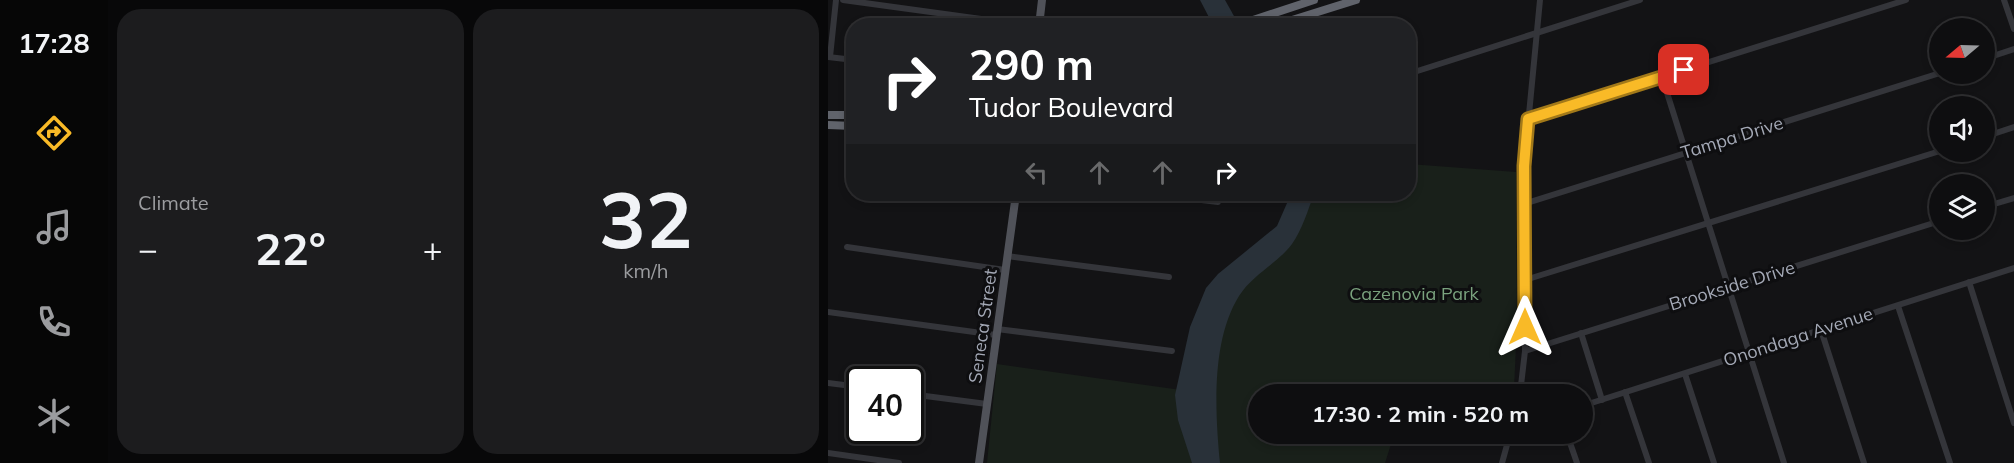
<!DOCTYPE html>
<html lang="en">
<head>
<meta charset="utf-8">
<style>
  :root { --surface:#0e0e10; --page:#1c1c1e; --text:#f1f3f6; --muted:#9b9c9f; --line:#2e2e30; --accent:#f9ba27 }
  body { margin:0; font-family:Mulish,sans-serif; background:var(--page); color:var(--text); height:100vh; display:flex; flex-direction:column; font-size:22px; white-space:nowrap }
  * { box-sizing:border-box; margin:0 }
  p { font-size:20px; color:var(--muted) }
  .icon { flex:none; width:33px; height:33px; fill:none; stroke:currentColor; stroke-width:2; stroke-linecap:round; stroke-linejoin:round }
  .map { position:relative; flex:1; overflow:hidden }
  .sheet { display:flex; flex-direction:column; gap:9px; padding:9px; background:#080809; width:720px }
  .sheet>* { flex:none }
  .guide { position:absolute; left:18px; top:18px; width:570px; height:183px; border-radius:24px; box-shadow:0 3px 9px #0003,0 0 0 2px var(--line); background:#202124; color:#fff; overflow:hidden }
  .needle { width:39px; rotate:251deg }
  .fabs { position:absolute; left:1101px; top:18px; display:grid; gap:12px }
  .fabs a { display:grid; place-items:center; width:66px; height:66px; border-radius:50%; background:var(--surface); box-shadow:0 3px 9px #0003,0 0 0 2px var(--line); font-size:30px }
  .speed { position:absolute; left:18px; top:366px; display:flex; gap:12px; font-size:30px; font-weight:700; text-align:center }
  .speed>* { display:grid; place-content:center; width:78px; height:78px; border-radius:50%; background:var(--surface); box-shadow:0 3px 9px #0003,0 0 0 2px var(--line); line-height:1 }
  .speed .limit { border:3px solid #111; border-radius:9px; background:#fff; color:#111 }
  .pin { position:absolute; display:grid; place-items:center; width:51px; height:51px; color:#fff; margin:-26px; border-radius:12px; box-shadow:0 3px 9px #0006 }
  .me { position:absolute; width:66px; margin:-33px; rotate:0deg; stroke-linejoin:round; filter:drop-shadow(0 0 4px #0008) }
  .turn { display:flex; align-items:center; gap:21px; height:126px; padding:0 24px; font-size:27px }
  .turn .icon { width:78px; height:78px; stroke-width:2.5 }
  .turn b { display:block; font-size:42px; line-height:51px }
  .lanes { display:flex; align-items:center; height:57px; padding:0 24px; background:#0003; justify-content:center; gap:30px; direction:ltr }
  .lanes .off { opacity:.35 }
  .big { font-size:45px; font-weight:700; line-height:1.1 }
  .sheet .card { flex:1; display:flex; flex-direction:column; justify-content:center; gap:9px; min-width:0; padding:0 21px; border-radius:24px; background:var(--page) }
  .sheet .dial { align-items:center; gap:0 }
  .dial b { font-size:78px; line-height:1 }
  .heat { display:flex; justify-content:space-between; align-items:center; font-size:33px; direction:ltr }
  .sheet .tiles { flex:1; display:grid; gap:9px; grid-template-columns:repeat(2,1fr) }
  .trip { position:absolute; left:420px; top:384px; width:345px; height:60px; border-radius:30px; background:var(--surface); box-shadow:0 3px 9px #0003,0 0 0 2px var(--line); font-weight:700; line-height:60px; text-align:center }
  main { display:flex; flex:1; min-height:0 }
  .tabs { display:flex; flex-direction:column; width:108px; justify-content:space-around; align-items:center; background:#060606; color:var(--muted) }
  .tabs .icon { width:42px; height:42px }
  .tabs .active { color:var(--accent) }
  .tabs b { font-size:27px; color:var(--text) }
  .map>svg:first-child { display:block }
  .green { fill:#19201a }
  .water { fill:#293139 }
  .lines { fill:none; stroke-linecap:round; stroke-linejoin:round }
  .minor { stroke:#34353a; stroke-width:6 }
  .major { stroke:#505259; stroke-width:8 }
  .highway { stroke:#60636b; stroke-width:8 }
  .route-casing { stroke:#a27919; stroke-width:15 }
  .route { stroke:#f9ba27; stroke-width:10 }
  .labels { text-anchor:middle; stroke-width:6; stroke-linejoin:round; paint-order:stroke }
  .street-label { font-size:18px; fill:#a4a9b6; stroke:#0e0e10 }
  .park-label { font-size:18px; fill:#7aa27e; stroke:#0e0e10 }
</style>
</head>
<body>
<main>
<nav class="tabs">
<b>17:28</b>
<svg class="icon active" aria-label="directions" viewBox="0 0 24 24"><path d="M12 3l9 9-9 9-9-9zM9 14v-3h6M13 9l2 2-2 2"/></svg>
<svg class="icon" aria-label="music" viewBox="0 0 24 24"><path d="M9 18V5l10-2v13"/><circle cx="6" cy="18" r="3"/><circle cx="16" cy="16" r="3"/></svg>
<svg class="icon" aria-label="phone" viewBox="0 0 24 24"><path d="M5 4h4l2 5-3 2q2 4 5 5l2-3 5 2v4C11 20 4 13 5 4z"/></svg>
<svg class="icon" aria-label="climate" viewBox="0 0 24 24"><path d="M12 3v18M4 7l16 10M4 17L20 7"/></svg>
</nav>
<section class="sheet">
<div class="tiles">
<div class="card"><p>Climate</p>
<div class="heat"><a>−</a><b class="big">22°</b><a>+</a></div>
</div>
<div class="card dial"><b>32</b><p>km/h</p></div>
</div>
</section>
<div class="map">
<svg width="1186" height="463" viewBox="0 0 1186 463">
  <rect width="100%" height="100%" fill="#131315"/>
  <path class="green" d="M581 164 688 172 689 323 686 389 668 394H430V434H561L563 444 557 463H159L169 364 360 391 411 288 477 216 486 194H580Z"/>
  <g class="water">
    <path d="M372 0H397L411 25H385Z"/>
    <path d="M463 194H486C480 210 474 230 464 244 449 264 425 274 411 296 383 341 387 412 392 463H364L350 420 347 395 362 327 378 288 390 274 449 226Z"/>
  </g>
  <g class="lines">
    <g class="minor">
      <path d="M15 0 204 26"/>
      <path d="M1176 0 1186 29"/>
      <path d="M0 57 26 60"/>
      <path d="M2 57 8 0"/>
      <path d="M1156 59 1186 49"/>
      <path d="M580 74 812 0"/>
      <path d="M834 77 956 463"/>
      <path d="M700 119 1078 0"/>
      <path d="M1156 137 1186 127"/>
      <path d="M324 194 390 202"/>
      <path d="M696 204 1112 73"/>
      <path d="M1156 207 1186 198"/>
      <path d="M19 247 177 270"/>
      <path d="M179 256 341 277"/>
      <path d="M697 280 1112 151"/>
      <path d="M1141 282 1186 423"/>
      <path d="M1070 306 1122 463"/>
      <path d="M0 312 168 335"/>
      <path d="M169 329 344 351"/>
      <path d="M993 330 1036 463"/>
      <path d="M753 333 774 400"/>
      <path d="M697 351 1112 221"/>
      <path d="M857 374 886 463"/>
      <path d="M0 383 32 387"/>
      <path d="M797 392 821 463"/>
      <path d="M82 394 159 404"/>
      <path d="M692 394 697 351 696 166 712 0"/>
      <path d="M754 406 1186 268"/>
      <path d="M739 434 749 463"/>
      <path d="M0 453 71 463"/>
      <path d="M674 463 682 434"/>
    </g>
    <g class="major">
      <path d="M211 26 214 0"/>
      <path d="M151 463 188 194"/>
    </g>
    <g class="highway">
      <path d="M407 26 486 0"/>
      <path d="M445 26 528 0"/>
      <path d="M0 115H26"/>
      <path d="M0 125 26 126"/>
    </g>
  </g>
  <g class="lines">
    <g class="route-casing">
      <path id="route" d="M697 327 696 166 700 119 856 70"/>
    </g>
    <use href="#route" class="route"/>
  </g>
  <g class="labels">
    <g class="street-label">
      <text transform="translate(904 138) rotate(-17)" y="6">Tampa Drive</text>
      <text transform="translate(904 286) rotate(-17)" y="6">Brookside Drive</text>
      <text transform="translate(155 326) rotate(-82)" y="6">Seneca Street</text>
      <text transform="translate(970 337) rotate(-18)" y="6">Onondaga Avenue</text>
    </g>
    <g class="park-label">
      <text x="586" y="300">Cazenovia Park</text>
    </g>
  </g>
</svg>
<div class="fabs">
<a><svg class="needle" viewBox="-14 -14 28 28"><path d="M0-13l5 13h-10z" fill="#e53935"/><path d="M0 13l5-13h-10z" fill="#9b9c9f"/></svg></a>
<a><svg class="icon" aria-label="sound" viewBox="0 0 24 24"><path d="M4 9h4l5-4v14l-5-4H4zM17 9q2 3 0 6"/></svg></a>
<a><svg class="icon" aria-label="layers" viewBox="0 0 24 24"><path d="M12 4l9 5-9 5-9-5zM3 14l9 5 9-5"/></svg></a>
</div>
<div class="speed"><div class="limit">40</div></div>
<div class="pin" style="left:856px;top:70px;background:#d93025"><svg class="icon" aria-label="arrive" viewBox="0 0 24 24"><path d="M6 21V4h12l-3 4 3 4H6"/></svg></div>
<svg class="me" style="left:697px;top:327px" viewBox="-20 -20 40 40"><path d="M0-17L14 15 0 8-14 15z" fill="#f9ba27" stroke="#fff" stroke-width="4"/></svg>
<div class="trip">17:30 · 2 min · 520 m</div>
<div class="guide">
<div class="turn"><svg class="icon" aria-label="right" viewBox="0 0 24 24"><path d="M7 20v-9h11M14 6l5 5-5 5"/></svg><div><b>290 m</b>Tudor Boulevard</div></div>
<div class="lanes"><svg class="icon off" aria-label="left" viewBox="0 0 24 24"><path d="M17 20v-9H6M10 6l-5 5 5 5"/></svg><svg class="icon off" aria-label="ahead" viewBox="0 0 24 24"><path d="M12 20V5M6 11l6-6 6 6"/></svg><svg class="icon off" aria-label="ahead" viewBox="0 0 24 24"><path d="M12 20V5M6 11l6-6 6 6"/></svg><svg class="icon" aria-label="right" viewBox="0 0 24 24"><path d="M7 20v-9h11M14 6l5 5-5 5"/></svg></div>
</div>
</div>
</main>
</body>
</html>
